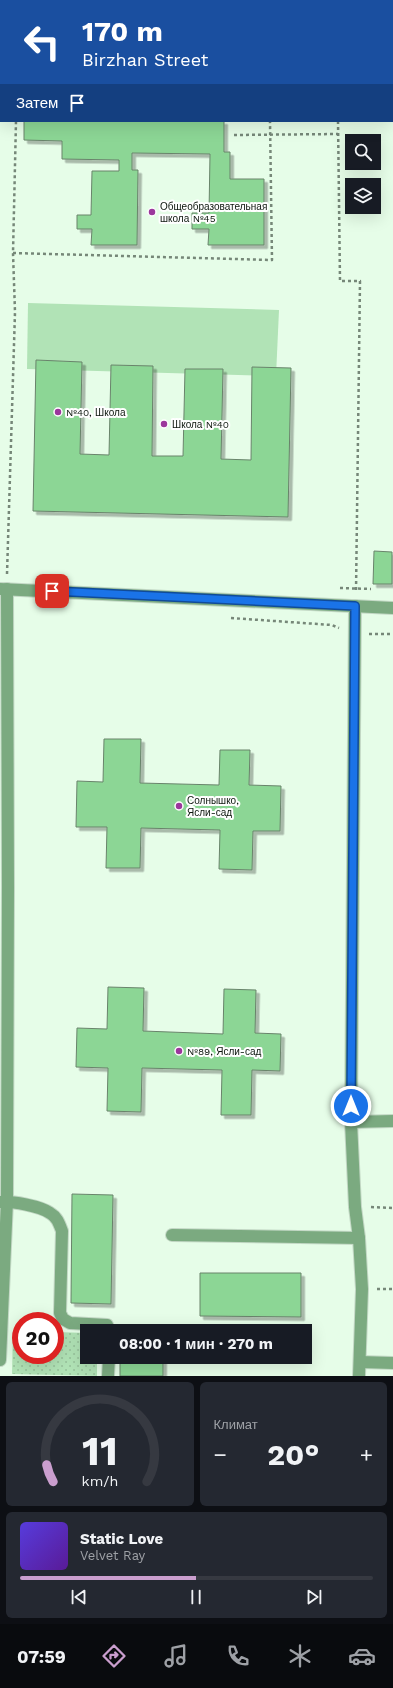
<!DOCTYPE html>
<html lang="ru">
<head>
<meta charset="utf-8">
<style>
  :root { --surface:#171b24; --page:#242831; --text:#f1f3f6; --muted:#9ea1a6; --line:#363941; --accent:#ca9ece }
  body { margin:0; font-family:"Work Sans",sans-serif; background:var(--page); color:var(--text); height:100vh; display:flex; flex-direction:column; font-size:15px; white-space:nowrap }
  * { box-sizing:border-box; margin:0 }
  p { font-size:13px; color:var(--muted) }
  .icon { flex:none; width:22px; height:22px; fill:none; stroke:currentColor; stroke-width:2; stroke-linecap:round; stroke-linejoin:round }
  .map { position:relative; height:1376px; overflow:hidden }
  .sheet { display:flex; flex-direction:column; gap:6px; padding:6px; background:#0d0f14; flex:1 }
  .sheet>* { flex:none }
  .top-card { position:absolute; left:0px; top:0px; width:393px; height:122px; box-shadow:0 4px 16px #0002; background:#1a4fa0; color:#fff; overflow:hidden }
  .buttons { position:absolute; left:345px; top:134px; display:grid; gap:8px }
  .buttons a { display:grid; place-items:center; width:36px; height:36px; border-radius:0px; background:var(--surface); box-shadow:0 4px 16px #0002; font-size:20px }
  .speed { position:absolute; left:12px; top:1312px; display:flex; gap:8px; font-size:20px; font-weight:700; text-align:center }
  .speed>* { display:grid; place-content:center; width:52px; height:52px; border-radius:50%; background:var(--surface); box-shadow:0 4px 16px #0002; line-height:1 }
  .speed .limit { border:6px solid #d22; background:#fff; color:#111 }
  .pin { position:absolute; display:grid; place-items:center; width:34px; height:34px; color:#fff; margin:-17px; border-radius:8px; box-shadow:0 2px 6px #0006 }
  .me { position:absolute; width:44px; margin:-22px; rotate:0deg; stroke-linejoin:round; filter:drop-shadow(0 0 3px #0008) }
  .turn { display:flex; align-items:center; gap:14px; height:84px; padding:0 16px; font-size:18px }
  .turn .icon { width:52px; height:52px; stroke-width:2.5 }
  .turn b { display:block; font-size:28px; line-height:34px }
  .then { display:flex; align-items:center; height:38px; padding:0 16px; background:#0003; gap:8px; font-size:15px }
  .big { font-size:30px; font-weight:700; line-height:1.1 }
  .sheet .card { flex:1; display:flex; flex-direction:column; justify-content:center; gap:6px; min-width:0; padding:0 14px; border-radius:6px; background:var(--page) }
  .sheet .dial { align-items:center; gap:0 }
  .dial svg { height:104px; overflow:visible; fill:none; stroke:var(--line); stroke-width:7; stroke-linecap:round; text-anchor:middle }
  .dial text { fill:var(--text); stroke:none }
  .song { display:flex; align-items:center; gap:12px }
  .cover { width:48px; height:48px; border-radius:6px; background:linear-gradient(135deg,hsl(250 70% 55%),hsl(270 70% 35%)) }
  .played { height:4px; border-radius:2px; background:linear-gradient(90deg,var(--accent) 50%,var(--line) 50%) }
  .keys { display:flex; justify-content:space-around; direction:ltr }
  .heat { display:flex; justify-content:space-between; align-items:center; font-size:22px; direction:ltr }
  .sheet .tiles { flex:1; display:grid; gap:6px; grid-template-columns:1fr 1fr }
  .card:last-child { grid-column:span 2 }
  .trip { position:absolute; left:80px; top:1324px; width:232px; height:40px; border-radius:0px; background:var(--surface); box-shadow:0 4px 16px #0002; font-weight:700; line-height:40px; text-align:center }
  .dock { display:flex; height:64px; justify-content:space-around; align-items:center; background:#090b0e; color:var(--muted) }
  .dock .icon { width:28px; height:28px }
  .dock .active { color:var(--accent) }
  .dock b { font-size:18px; color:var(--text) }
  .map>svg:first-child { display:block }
  .grass { fill:#b1e3b6 }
  .park { fill:url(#park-dots) }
  .building { fill:#8cd695; stroke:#69836b; filter:url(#shadow) }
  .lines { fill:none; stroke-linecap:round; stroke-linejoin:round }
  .minor-casing { stroke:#c3d8c5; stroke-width:14 }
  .path { stroke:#768778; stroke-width:2.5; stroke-dasharray:3 3; stroke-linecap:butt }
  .minor { stroke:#7baa80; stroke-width:12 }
  .route-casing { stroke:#114b97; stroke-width:10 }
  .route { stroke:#1a73e8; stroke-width:7 }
  .poi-dot { fill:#9b379c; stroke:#fff; stroke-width:1.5 }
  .labels { text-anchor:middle; stroke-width:4; stroke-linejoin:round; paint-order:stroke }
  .poi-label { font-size:10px; fill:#0b150c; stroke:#fff; text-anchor:start }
</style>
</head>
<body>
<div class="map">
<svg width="393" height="1376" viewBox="0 0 393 1376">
  <defs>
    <pattern id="park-dots" width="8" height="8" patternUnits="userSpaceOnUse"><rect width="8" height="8" fill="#b1e3b6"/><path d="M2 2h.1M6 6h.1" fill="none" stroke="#97c29b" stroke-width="1.8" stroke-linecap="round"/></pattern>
    <filter id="shadow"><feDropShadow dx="3.5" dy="3.5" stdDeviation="0" flood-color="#0004"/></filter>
  </defs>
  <rect width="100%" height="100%" fill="#e6fde8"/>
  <path class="grass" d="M28 303 279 310 276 376 27 369Z"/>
  <path class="park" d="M13 1330 21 1331V1355H55V1332L87 1333V1357H97V1376L12 1374Z"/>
  <g class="building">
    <path d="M24 121H224V152H230V179H264V245H208L209 229H192V213H209L210 154 132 153V170H138L137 245H91L92 229H77V215H91L92 171H119V160L62 159V141L24 140Z"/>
    <path d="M36 360 82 362 80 454 109 455 111 365 153 366 152 456H183L185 369H223L221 459 251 460 252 367 291 368 288 517 33 511Z"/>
    <path d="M374 551 392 552V584H373Z"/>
    <path d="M104 739H141L140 783 219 785 220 750H250L249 785 281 786 280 831H253L252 870 219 869 220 830 141 828 140 868H106L107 827H76L77 781 103 782Z"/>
    <path d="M108 987 144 988 143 1031 223 1034 224 989 256 990 255 1033 281 1034 280 1071 252 1070 251 1115H221L222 1070 142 1068 141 1112 107 1111 108 1068 76 1067 77 1028 107 1029Z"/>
    <path d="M72 1194 113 1195 111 1304 71 1303Z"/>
    <path d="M200 1273H301V1317L200 1316Z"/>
    <rect x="120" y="1325" width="43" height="6"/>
    <rect x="120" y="1357" width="43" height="19"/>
  </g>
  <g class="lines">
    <g class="minor-casing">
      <g id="minor">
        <path d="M0 589 393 608"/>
        <path d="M355 606 351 1122 355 1207 359 1238 362 1289 359 1376"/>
        <path d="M351 1122 393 1121"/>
        <path d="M0 1202C12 1201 40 1206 50 1213 57 1217 59 1223 62 1231L60 1313 63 1319 70 1323 107 1325 109 1331"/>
        <path d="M172 1235 359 1238"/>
        <path d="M0 1360 7 1201 8 887 7 589"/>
        <path d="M360 1362 393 1363"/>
        <path d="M108 1376 109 1357"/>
      </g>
    </g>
    <g class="path">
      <path d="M337 0V1"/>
      <path d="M19 1V0"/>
      <path d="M338 121 340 281H360L356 592"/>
      <path d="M234 135 338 134"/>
      <path d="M13 253 272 260 270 121"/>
      <path d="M7 574 15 312 13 253 16 121"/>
      <path d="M340 588 371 589"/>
      <path d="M231 618 332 625 339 628"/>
      <path d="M369 634H393"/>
      <path d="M371 1207 393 1208"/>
      <path d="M377 1289H393"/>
    </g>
    <use href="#minor" class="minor"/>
  </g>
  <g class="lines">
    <g class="route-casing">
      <path id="route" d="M52 591 355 606 351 1106"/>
    </g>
    <use href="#route" class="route"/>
  </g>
  <g class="poi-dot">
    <circle cx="152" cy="212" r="4"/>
    <circle cx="58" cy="412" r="4"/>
    <circle cx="164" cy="424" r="4"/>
    <circle cx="179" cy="806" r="4"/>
    <circle cx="179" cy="1051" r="4"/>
  </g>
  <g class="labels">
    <g class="poi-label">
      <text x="160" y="210">Общеобразовательная<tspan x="160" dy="12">школа №45</tspan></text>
      <text x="66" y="416">№40, Школа</text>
      <text x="172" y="428">Школа №40</text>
      <text x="187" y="804">Солнышко,<tspan x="187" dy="12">Ясли-сад</tspan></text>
      <text x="187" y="1055">№89, Ясли-сад</text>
    </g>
  </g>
</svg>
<div class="buttons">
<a><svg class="icon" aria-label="search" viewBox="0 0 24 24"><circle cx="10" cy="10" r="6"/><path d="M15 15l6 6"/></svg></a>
<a><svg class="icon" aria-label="layers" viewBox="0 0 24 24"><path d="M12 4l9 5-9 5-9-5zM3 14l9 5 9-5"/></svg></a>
</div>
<div class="speed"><div class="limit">20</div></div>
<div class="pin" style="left:52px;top:591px;background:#d93025"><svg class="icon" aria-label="arrive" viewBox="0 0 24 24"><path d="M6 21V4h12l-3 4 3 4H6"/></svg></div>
<svg class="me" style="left:351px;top:1106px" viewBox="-20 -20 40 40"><circle r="17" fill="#1a73e8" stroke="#fff" stroke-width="3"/><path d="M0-11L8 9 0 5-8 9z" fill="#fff"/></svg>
<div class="trip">08:00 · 1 мин · 270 m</div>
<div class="top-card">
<div class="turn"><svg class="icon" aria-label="left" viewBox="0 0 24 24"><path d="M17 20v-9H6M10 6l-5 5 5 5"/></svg><div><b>170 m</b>Birzhan Street</div></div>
<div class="then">Затем<svg class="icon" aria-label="arrive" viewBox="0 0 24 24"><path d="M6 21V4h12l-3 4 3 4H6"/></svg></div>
</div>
</div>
<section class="sheet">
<div class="tiles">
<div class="card dial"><svg viewBox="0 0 100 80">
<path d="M14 69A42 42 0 1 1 86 69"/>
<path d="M14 69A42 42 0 0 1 9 56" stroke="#ca9ece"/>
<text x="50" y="56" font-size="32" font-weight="700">11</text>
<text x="50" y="72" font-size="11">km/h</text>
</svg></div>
<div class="card"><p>Климат</p>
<div class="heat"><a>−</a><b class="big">20°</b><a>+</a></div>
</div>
<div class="card">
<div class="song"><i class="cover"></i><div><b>Static Love</b><p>Velvet Ray</p></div></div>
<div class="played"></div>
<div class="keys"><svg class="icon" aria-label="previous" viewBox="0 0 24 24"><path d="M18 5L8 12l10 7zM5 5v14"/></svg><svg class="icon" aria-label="pause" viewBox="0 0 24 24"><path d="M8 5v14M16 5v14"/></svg><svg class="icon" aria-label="next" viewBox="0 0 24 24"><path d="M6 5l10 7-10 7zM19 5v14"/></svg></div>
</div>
</div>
</section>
<nav class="dock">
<b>07:59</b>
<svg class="icon active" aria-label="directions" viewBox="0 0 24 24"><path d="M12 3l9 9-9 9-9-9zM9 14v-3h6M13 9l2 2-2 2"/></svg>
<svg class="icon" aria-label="music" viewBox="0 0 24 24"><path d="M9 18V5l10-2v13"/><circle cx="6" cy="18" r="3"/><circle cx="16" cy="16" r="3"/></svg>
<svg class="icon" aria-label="phone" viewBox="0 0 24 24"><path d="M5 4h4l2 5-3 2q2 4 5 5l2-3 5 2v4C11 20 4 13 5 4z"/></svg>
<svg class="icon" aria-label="climate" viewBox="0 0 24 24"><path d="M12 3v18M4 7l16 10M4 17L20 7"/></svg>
<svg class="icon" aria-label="car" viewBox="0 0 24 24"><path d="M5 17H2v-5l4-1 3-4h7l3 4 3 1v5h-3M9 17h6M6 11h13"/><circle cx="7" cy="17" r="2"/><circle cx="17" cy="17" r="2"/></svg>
</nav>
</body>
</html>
